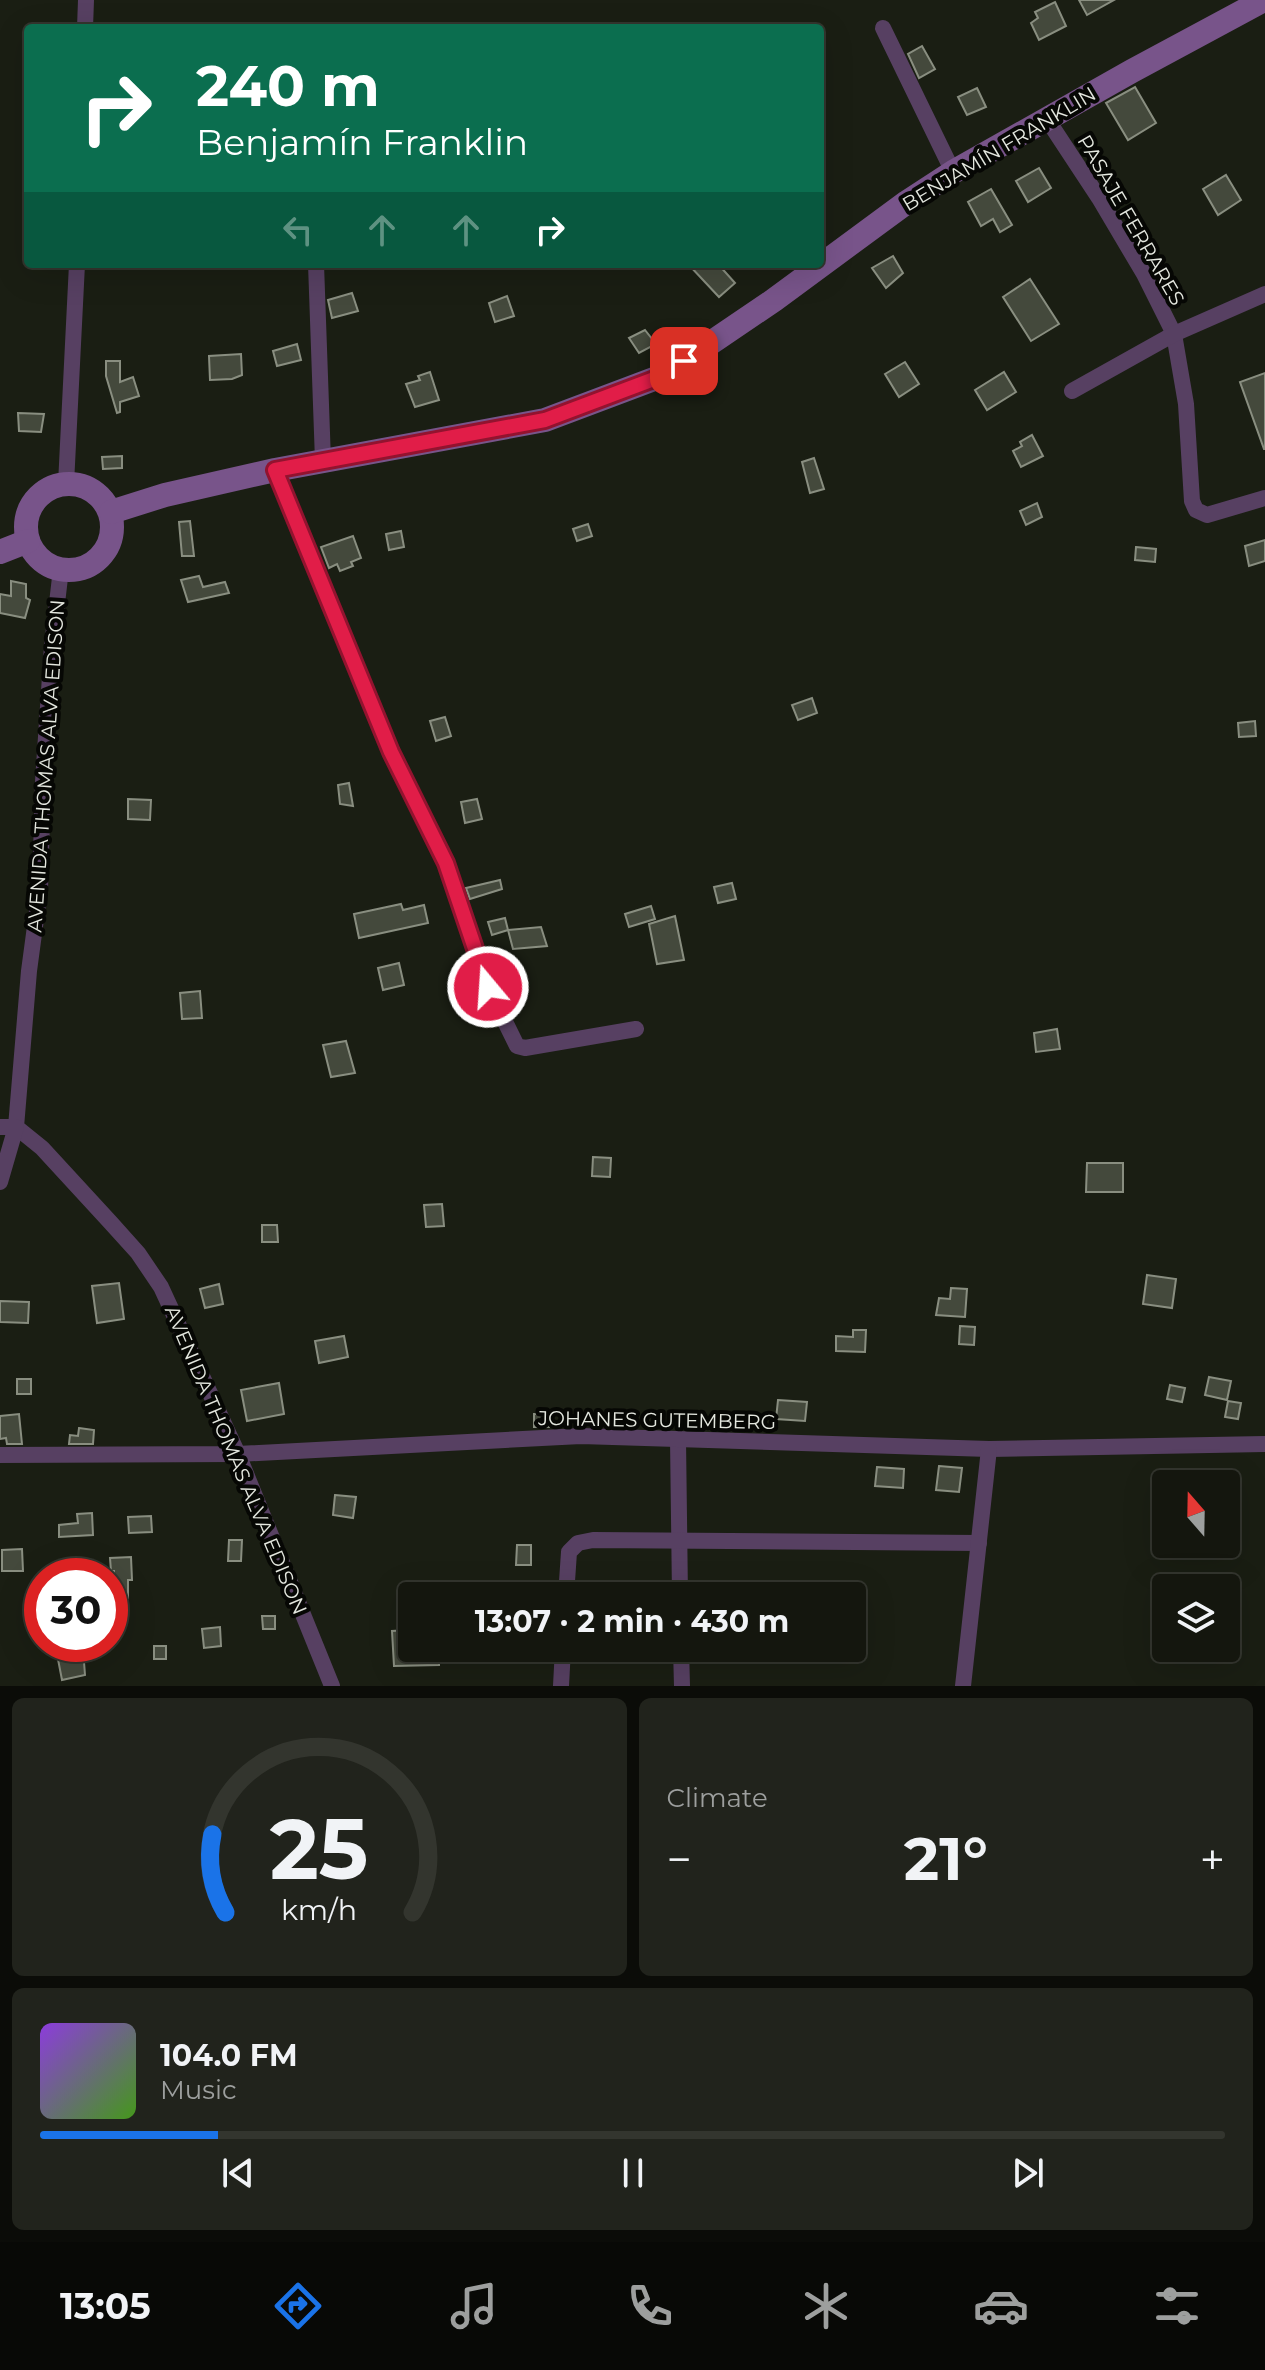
<!DOCTYPE html>
<html lang="en">
<head>
<meta charset="utf-8">
<style>
  :root { --surface:#14160e; --page:#21231c; --text:#f1f3f6; --muted:#9d9f9e; --line:#33352e; --accent:#1a73e8 }
  body { margin:0; font-family:Montserrat,sans-serif; background:var(--page); color:var(--text); height:100vh; display:flex; flex-direction:column; font-size:30px; white-space:nowrap }
  * { box-sizing:border-box; margin:0 }
  p { font-size:26px; color:var(--muted) }
  .icon { flex:none; width:44px; height:44px; fill:none; stroke:currentColor; stroke-width:2; stroke-linecap:round; stroke-linejoin:round }
  .map { position:relative; height:1686px; overflow:hidden }
  .side { display:flex; flex-direction:column; gap:12px; padding:12px; background:#0b0c08; flex:1 }
  .side>* { flex:none }
  .hud { position:absolute; left:24px; top:24px; width:800px; height:244px; border-radius:8px; box-shadow:0 8px 32px #0002,0 0 0 2px var(--line); background:#0b6e4f; color:#fff; overflow:hidden }
  .needle { width:52px; rotate:340deg }
  .fabs { position:absolute; left:1152px; top:1470px; display:grid; gap:16px }
  .fabs a { display:grid; place-items:center; width:88px; height:88px; border-radius:8px; background:var(--surface); box-shadow:0 8px 32px #0002,0 0 0 2px var(--line); font-size:40px }
  .speed { position:absolute; left:24px; top:1558px; display:flex; gap:16px; font-size:40px; font-weight:700; text-align:center }
  .speed>* { display:grid; place-content:center; width:104px; height:104px; border-radius:50%; background:var(--surface); box-shadow:0 8px 32px #0002,0 0 0 2px var(--line); line-height:1 }
  .speed .limit { border:12px solid #d22; background:#fff; color:#111 }
  .pin { position:absolute; display:grid; place-items:center; width:68px; height:68px; color:#fff; margin:-34px; border-radius:16px; box-shadow:0 4px 12px #0006 }
  .me { position:absolute; width:88px; margin:-44px; rotate:342deg; stroke-linejoin:round; filter:drop-shadow(0 0 6px #0008) }
  .turn { display:flex; align-items:center; gap:28px; height:168px; padding:0 40px; font-size:36px }
  .turn .icon { width:104px; height:104px; stroke-width:2.5 }
  .turn b { display:block; font-size:56px; line-height:68px }
  .lanes { display:flex; align-items:center; height:76px; padding:0 40px; background:#0003; justify-content:center; gap:40px; direction:ltr }
  .lanes .off { opacity:.35 }
  .big { font-size:60px; font-weight:700; line-height:1.1 }
  .side .tile { flex:1; display:flex; flex-direction:column; justify-content:center; gap:12px; min-width:0; padding:0 28px; border-radius:12px; background:var(--page) }
  .side .dial { align-items:center; gap:0 }
  .dial svg { height:208px; overflow:visible; fill:none; stroke:var(--line); stroke-width:7; stroke-linecap:round; text-anchor:middle }
  .dial text { fill:var(--text); stroke:none }
  .song { display:flex; align-items:center; gap:24px }
  .cover { width:96px; height:96px; border-radius:12px; background:linear-gradient(135deg,hsl(270 70% 55%),hsl(100 70% 35%)) }
  .played { height:8px; border-radius:4px; background:linear-gradient(90deg,var(--accent) 15%,var(--line) 15%) }
  .keys { display:flex; justify-content:space-around; direction:ltr }
  .heat { display:flex; justify-content:space-between; align-items:center; font-size:44px; direction:ltr }
  .side .tiles { flex:1; display:grid; gap:12px; grid-template-columns:1fr 1fr }
  .tile:last-child { grid-column:span 2 }
  .trip { position:absolute; left:398px; top:1582px; width:468px; height:80px; border-radius:8px; background:var(--surface); box-shadow:0 8px 32px #0002,0 0 0 2px var(--line); font-weight:700; line-height:80px; text-align:center }
  .tabs { display:flex; height:128px; justify-content:space-around; align-items:center; background:#080906; color:var(--muted) }
  .tabs .icon { width:56px; height:56px }
  .tabs .current { color:var(--accent) }
  .tabs b { font-size:36px; color:var(--text) }
  .map>svg:first-child { display:block }
  .building { fill:#44493c; stroke:#898e80; stroke-width:2 }
  .lines { fill:none; stroke-linecap:round; stroke-linejoin:round }
  .street { stroke:#574062; stroke-width:16 }
  .secondary { stroke:#78548a; stroke-width:24 }
  .route-casing { stroke:#92132f; stroke-width:20 }
  .route { stroke:#e11d48; stroke-width:14 }
  .labels { text-anchor:middle; stroke-width:8; stroke-linejoin:round; paint-order:stroke }
  .street-label { font-size:20px; fill:#e4e7df; stroke:#060704 }
</style>
</head>
<body>
<div class="map">
<svg width="1265" height="1686" viewBox="0 0 1265 1686">
  <rect width="100%" height="100%" fill="#1a1e13"/>
  <g class="building">
    <path d="M1079 0H1114L1087 15Z"/>
    <path d="M1055 2 1066 26 1039 40 1031 23 1038 18 1035 12Z"/>
    <path d="M922 46 935 69 919 78 908 54Z"/>
    <path d="M1135 87 1156 123 1128 140 1106 103Z"/>
    <path d="M977 88 986 107 967 115 958 97Z"/>
    <path d="M1039 168 1051 188 1028 202 1016 181Z"/>
    <path d="M1226 175 1241 200 1218 215 1203 189Z"/>
    <path d="M991 189 1012 225 1000 232 993 219 981 226 968 202Z"/>
    <path d="M893 256 903 273 886 288 872 268Z"/>
    <path d="M688 264H718L735 283 719 297Z"/>
    <path d="M1030 279 1059 324 1031 341 1003 297Z"/>
    <path d="M352 293 358 311 332 318 328 300Z"/>
    <path d="M507 296 514 316 495 322 489 303Z"/>
    <path d="M645 330 656 344 639 353 629 338Z"/>
    <path d="M297 344 301 360 277 366 273 351Z"/>
    <path d="M241 354 242 375 232 379 210 380 209 356Z"/>
    <path d="M106 361H120V382L133 377 139 396 120 402V412L117 413 106 376Z"/>
    <path d="M905 362 919 384 899 397 885 374Z"/>
    <path d="M430 372 439 400 415 407 406 384 420 380 418 376Z"/>
    <path d="M1004 372 1016 392 987 410 975 390Z"/>
    <path d="M1265 373V449H1264L1240 382Z"/>
    <path d="M18 413 44 414 41 432 19 431Z"/>
    <path d="M1032 435 1043 456 1021 467 1013 451 1022 446 1020 442Z"/>
    <path d="M122 456V468L103 469 102 457Z"/>
    <path d="M814 458 824 489 810 493 802 462Z"/>
    <path d="M1037 503 1042 517 1026 525 1020 511Z"/>
    <path d="M190 521 194 556H182L179 522Z"/>
    <path d="M588 524 592 536 577 541 573 529Z"/>
    <path d="M401 531 404 547 389 550 386 534Z"/>
    <path d="M353 536 361 558 351 562 353 566 340 571 337 564 329 568 321 547Z"/>
    <path d="M1265 540V561L1249 566 1245 546Z"/>
    <path d="M1136 547 1156 549 1155 562 1135 560Z"/>
    <path d="M199 576 203 587 225 582 229 593 188 602 181 580Z"/>
    <path d="M11 581 26 584V598L30 600 25 618 0 613V594L11 596Z"/>
    <path d="M812 698 817 713 798 720 792 705Z"/>
    <path d="M445 717 451 736 436 741 430 721Z"/>
    <path d="M1255 721 1256 736 1239 737 1238 723Z"/>
    <path d="M349 783 353 806 340 804 338 785Z"/>
    <path d="M128 799 151 800 150 820 128 819Z"/>
    <path d="M477 799 482 819 465 823 461 802Z"/>
    <path d="M500 880 502 889 470 899 466 888Z"/>
    <path d="M732 883 736 899 718 903 714 887Z"/>
    <path d="M401 904 403 910 424 905 428 923 359 938 354 914Z"/>
    <path d="M651 906 655 919 629 927 625 914Z"/>
    <path d="M675 916 684 960 657 964 649 924Z"/>
    <path d="M505 918 508 930 492 935 488 922Z"/>
    <path d="M541 927 547 946 513 949 508 930Z"/>
    <path d="M399 963 404 985 383 990 378 968Z"/>
    <path d="M200 991 202 1018 182 1019 180 993Z"/>
    <path d="M1057 1029 1060 1049 1036 1052 1034 1033Z"/>
    <path d="M346 1041 355 1073 331 1077 323 1045Z"/>
    <path d="M593 1157 611 1158 610 1177 592 1176Z"/>
    <path d="M1087 1163H1123V1192H1086Z"/>
    <path d="M442 1204 444 1226 426 1227 424 1205Z"/>
    <path d="M262 1225H277L278 1242H262Z"/>
    <path d="M1147 1275 1176 1279 1172 1308 1143 1304Z"/>
    <path d="M119 1283 124 1319 97 1323 92 1286Z"/>
    <path d="M219 1284 223 1304 205 1308 200 1289Z"/>
    <path d="M951 1288 967 1289 965 1317 936 1315 939 1298 950 1299Z"/>
    <path d="M0 1301 29 1302 28 1323 0 1322Z"/>
    <path d="M960 1326 975 1327 974 1345 959 1344Z"/>
    <path d="M853 1330H866L865 1352 836 1351V1336L853 1337Z"/>
    <path d="M344 1336 348 1357 319 1363 315 1341Z"/>
    <path d="M1209 1377 1231 1381 1227 1400 1205 1395Z"/>
    <rect x="17" y="1379" width="14" height="15"/>
    <path d="M279 1383 284 1414 247 1421 241 1390Z"/>
    <path d="M1170 1385 1185 1388 1182 1402 1167 1399Z"/>
    <path d="M778 1400 807 1402 805 1421 776 1419Z"/>
    <path d="M1228 1401 1241 1403 1238 1419 1225 1417Z"/>
    <path d="M19 1414 22 1444H7L6 1438 0 1439V1416Z"/>
    <rect x="534" y="1414" width="15" height="13"/>
    <path d="M79 1428 94 1430 93 1444H69L70 1435 78 1436Z"/>
    <path d="M939 1466 962 1468 959 1492 936 1490Z"/>
    <path d="M877 1467 904 1469 903 1488 875 1486Z"/>
    <path d="M335 1495 356 1497 353 1518 333 1515Z"/>
    <path d="M92 1513 93 1535 59 1537V1525L78 1523 77 1514Z"/>
    <path d="M151 1516 152 1532 129 1533 128 1517Z"/>
    <path d="M229 1540H242L241 1561H228Z"/>
    <path d="M517 1545H531V1565H516Z"/>
    <path d="M22 1549 23 1571H2V1550Z"/>
    <path d="M131 1557 132 1580H128V1598H114V1571H111L110 1558Z"/>
    <path d="M262 1616H275V1629H263Z"/>
    <path d="M220 1627 221 1646 204 1648 202 1629Z"/>
    <path d="M408 1630V1648H439V1665L394 1666 392 1631Z"/>
    <rect x="154" y="1646" width="12" height="13"/>
    <path d="M83 1649 85 1675 62 1680 57 1654Z"/>
  </g>
  <g class="lines">
    <g class="street">
      <path d="M85 28 86 0"/>
      <path d="M883 28 953 172"/>
      <path d="M1047 119 1099 198 1144 274 1174 334 1186 404 1192 501 1196 510 1207 515 1265 498"/>
      <path d="M316 264 323 461"/>
      <path d="M1072 391 1174 334 1265 294"/>
      <path d="M275 470 391 752 446 863 488 987 517 1046 525 1048 636 1029"/>
      <path d="M66 484 77 264"/>
      <path d="M61 569 52 646 43 782 40 889 29 971 16 1127 42 1148 111 1223 138 1253 161 1287 238 1454 332 1686"/>
      <path d="M0 1127H16L0 1182"/>
      <path d="M678 1439 680 1596"/>
      <path d="M0 1455 238 1454 581 1436 989 1449 1265 1444"/>
      <path d="M566 1596 569 1552 578 1543 593 1540 979 1543"/>
      <path d="M681 1648 682 1686"/>
      <path d="M561 1686 563 1648"/>
      <path d="M963 1686 989 1449"/>
    </g>
    <g class="secondary">
      <circle cx="69" cy="527" r="43"/>
      <path d="M111 512 165 495 275 470 545 420 662 376 774 300 907 202 953 172 1132 71 1264 0"/>
      <path d="M0 552 28 541"/>
    </g>
  </g>
  <g class="lines">
    <g class="route-casing">
      <path id="route" d="M488 987 446 863 391 752 275 470 545 420 662 376 684 361"/>
    </g>
    <use href="#route" class="route"/>
  </g>
  <g class="labels">
    <g class="street-label">
      <text transform="translate(999 149) rotate(-31)" y="7">BENJAMÍN FRANKLIN</text>
      <text transform="translate(1131 220) rotate(60)" y="7">PASAJE FERRARES</text>
      <text transform="translate(46 766) rotate(-86)" y="7">AVENIDA THOMAS ALVA EDISON</text>
      <text transform="translate(657 1420) rotate(1)" y="7">JOHANES GUTEMBERG</text>
      <text transform="translate(236 1460) rotate(67)" y="7">AVENIDA THOMAS ALVA EDISON</text>
    </g>
  </g>
</svg>
<div class="fabs">
<a><svg class="needle" viewBox="-14 -14 28 28"><path d="M0-13l5 13h-10z" fill="#e53935"/><path d="M0 13l5-13h-10z" fill="#9d9f9e"/></svg></a>
<a><svg class="icon" aria-label="layers" viewBox="0 0 24 24"><path d="M12 4l9 5-9 5-9-5zM3 14l9 5 9-5"/></svg></a>
</div>
<div class="speed"><div class="limit">30</div></div>
<div class="pin" style="left:684px;top:361px;background:#d93025"><svg class="icon" aria-label="arrive" viewBox="0 0 24 24"><path d="M6 21V4h12l-3 4 3 4H6"/></svg></div>
<svg class="me" style="left:488px;top:987px" viewBox="-20 -20 40 40"><circle r="17" fill="#e11d48" stroke="#fff" stroke-width="3"/><path d="M0-11L8 9 0 5-8 9z" fill="#fff"/></svg>
<div class="trip">13:07 · 2 min · 430 m</div>
<div class="hud">
<div class="turn"><svg class="icon" aria-label="right" viewBox="0 0 24 24"><path d="M7 20v-9h11M14 6l5 5-5 5"/></svg><div><b>240 m</b>Benjamín Franklin</div></div>
<div class="lanes"><svg class="icon off" aria-label="left" viewBox="0 0 24 24"><path d="M17 20v-9H6M10 6l-5 5 5 5"/></svg><svg class="icon off" aria-label="ahead" viewBox="0 0 24 24"><path d="M12 20V5M6 11l6-6 6 6"/></svg><svg class="icon off" aria-label="ahead" viewBox="0 0 24 24"><path d="M12 20V5M6 11l6-6 6 6"/></svg><svg class="icon" aria-label="right" viewBox="0 0 24 24"><path d="M7 20v-9h11M14 6l5 5-5 5"/></svg></div>
</div>
</div>
<section class="side">
<div class="tiles">
<div class="tile dial"><svg viewBox="0 0 100 80">
<path d="M14 69A42 42 0 1 1 86 69"/>
<path d="M14 69A42 42 0 0 1 9 39" stroke="#1a73e8"/>
<text x="50" y="56" font-size="32" font-weight="700">25</text>
<text x="50" y="72" font-size="11">km/h</text>
</svg></div>
<div class="tile"><p>Climate</p>
<div class="heat"><a>−</a><b class="big">21°</b><a>+</a></div>
</div>
<div class="tile">
<div class="song"><i class="cover"></i><div><b>104.0 FM</b><p>Music</p></div></div>
<div class="played"></div>
<div class="keys"><svg class="icon" aria-label="previous" viewBox="0 0 24 24"><path d="M18 5L8 12l10 7zM5 5v14"/></svg><svg class="icon" aria-label="pause" viewBox="0 0 24 24"><path d="M8 5v14M16 5v14"/></svg><svg class="icon" aria-label="next" viewBox="0 0 24 24"><path d="M6 5l10 7-10 7zM19 5v14"/></svg></div>
</div>
</div>
</section>
<nav class="tabs">
<b>13:05</b>
<svg class="icon current" aria-label="directions" viewBox="0 0 24 24"><path d="M12 3l9 9-9 9-9-9zM9 14v-3h6M13 9l2 2-2 2"/></svg>
<svg class="icon" aria-label="music" viewBox="0 0 24 24"><path d="M9 18V5l10-2v13"/><circle cx="6" cy="18" r="3"/><circle cx="16" cy="16" r="3"/></svg>
<svg class="icon" aria-label="phone" viewBox="0 0 24 24"><path d="M5 4h4l2 5-3 2q2 4 5 5l2-3 5 2v4C11 20 4 13 5 4z"/></svg>
<svg class="icon" aria-label="climate" viewBox="0 0 24 24"><path d="M12 3v18M4 7l16 10M4 17L20 7"/></svg>
<svg class="icon" aria-label="car" viewBox="0 0 24 24"><path d="M5 17H2v-5l4-1 3-4h7l3 4 3 1v5h-3M9 17h6M6 11h13"/><circle cx="7" cy="17" r="2"/><circle cx="17" cy="17" r="2"/></svg>
<svg class="icon" aria-label="filters" viewBox="0 0 24 24"><path d="M4 7h16M4 17h16"/><circle cx="9" cy="7" r="2"/><circle cx="15" cy="17" r="2"/></svg>
</nav>
</body>
</html>
